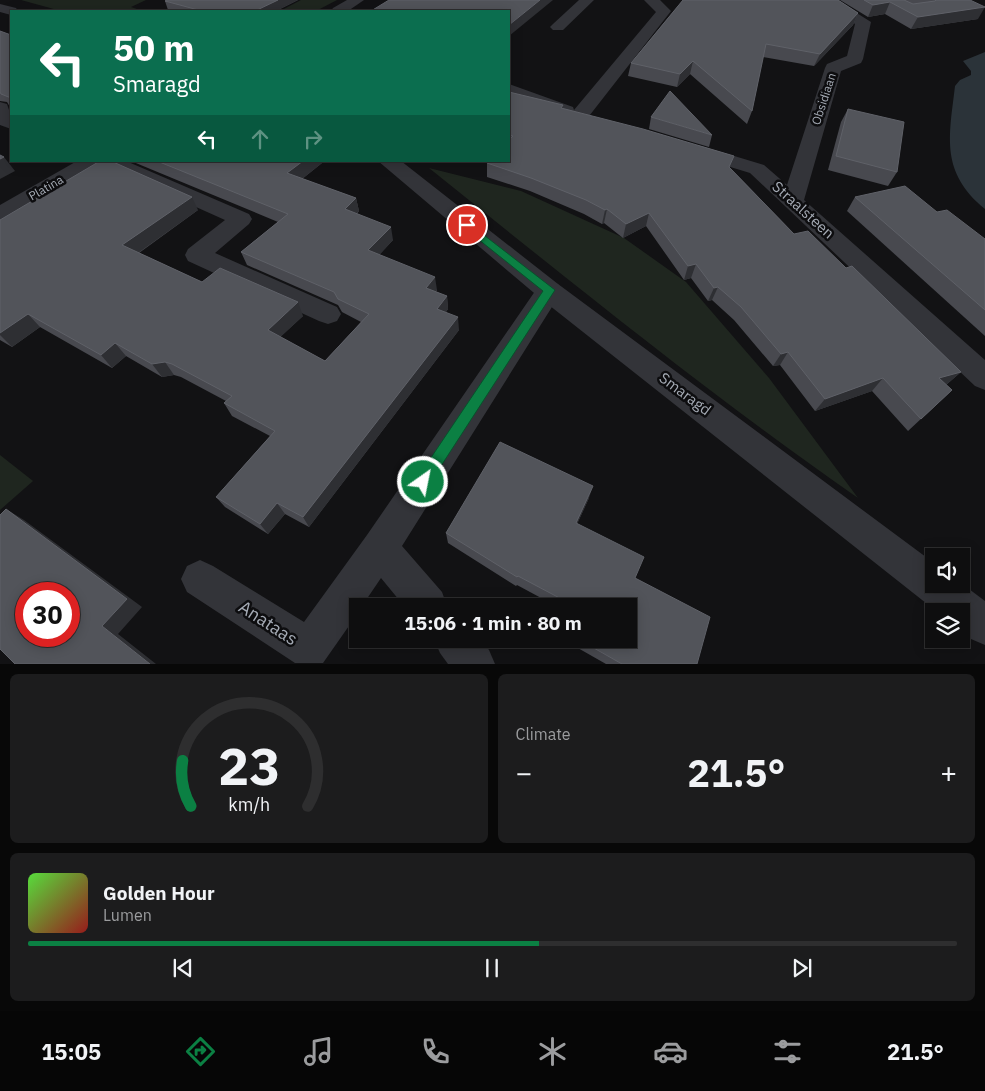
<!DOCTYPE html>
<html lang="en">
<head>
<meta charset="utf-8">
<style>
  :root { --surface:#0e0e0f; --page:#1c1c1d; --text:#f1f3f6; --muted:#9b9c9e; --line:#2e2e2f; --accent:#0b8043 }
  body { margin:0; font-family:"IBM Plex Sans",sans-serif; background:var(--page); color:var(--text); height:100vh; display:flex; flex-direction:column; font-size:19px; white-space:nowrap }
  * { box-sizing:border-box; margin:0 }
  p { font-size:16px; color:var(--muted) }
  .icon { flex:none; width:28px; height:28px; fill:none; stroke:currentColor; stroke-width:2; stroke-linecap:round; stroke-linejoin:round }
  .map { position:relative; height:664px; overflow:hidden }
  .sheet { display:flex; flex-direction:column; gap:10px; padding:10px; background:#080808; flex:1 }
  .sheet>* { flex:none }
  .guide { position:absolute; left:10px; top:10px; width:500px; height:152px; border-radius:0px; box-shadow:0 2px 12px #0003,0 0 0 1px var(--line); background:#0b6e4f; color:#fff; overflow:hidden }
  .controls { position:absolute; left:925px; top:548px; display:grid; gap:10px }
  .controls a { display:grid; place-items:center; width:45px; height:45px; border-radius:0px; background:var(--surface); box-shadow:0 2px 12px #0003,0 0 0 1px var(--line); font-size:25px }
  .speed { position:absolute; left:15px; top:582px; display:flex; gap:10px; font-size:25px; font-weight:700; text-align:center }
  .speed>* { display:grid; place-content:center; width:65px; height:65px; border-radius:50%; background:var(--surface); box-shadow:0 2px 12px #0003,0 0 0 1px var(--line); line-height:1 }
  .speed .limit { border:8px solid #d22; background:#fff; color:#111 }
  .pin { position:absolute; display:grid; place-items:center; width:42px; height:42px; color:#fff; margin:-21px; border:2px solid #fff; border-radius:50%; box-shadow:0 1px 5px #0007 }
  .me { position:absolute; width:55px; margin:-28px; rotate:33deg; stroke-linejoin:round; filter:drop-shadow(0 0 4px #0008) }
  .turn { display:flex; align-items:center; gap:18px; height:105px; padding:0 20px; font-size:22px }
  .turn .icon { width:65px; height:65px; stroke-width:2.5 }
  .turn b { display:block; font-size:35px; line-height:42px }
  .lanes { display:flex; align-items:center; height:48px; padding:0 20px; background:#0003; justify-content:center; gap:25px; direction:ltr }
  .lanes .off { opacity:.35 }
  .big { font-size:38px; font-weight:700; line-height:1.1 }
  .sheet .card { flex:1; display:flex; flex-direction:column; justify-content:center; gap:8px; min-width:0; padding:0 18px; border-radius:8px; background:var(--page) }
  .sheet .dial { align-items:center; gap:0 }
  .dial svg { height:130px; overflow:visible; fill:none; stroke:var(--line); stroke-width:7; stroke-linecap:round; text-anchor:middle }
  .dial text { fill:var(--text); stroke:none }
  .song { display:flex; align-items:center; gap:15px }
  .cover { width:60px; height:60px; border-radius:8px; background:linear-gradient(135deg,hsl(110 70% 55%),hsl(0 70% 35%)) }
  .played { height:5px; border-radius:2px; background:linear-gradient(90deg,var(--accent) 55%,var(--line) 55%) }
  .keys { display:flex; justify-content:space-around; direction:ltr }
  .heat { display:flex; justify-content:space-between; align-items:center; font-size:28px; direction:ltr }
  .sheet .tiles { flex:1; display:grid; gap:10px; grid-template-columns:1fr 1fr }
  .card:last-child { grid-column:span 2 }
  .trip { position:absolute; left:349px; top:598px; width:288px; height:50px; border-radius:0px; background:var(--surface); box-shadow:0 2px 12px #0003,0 0 0 1px var(--line); font-weight:700; line-height:50px; text-align:center }
  .menu { display:flex; height:80px; justify-content:space-around; align-items:center; background:#060606; color:var(--muted) }
  .menu .icon { width:35px; height:35px }
  .menu .active { color:var(--accent) }
  .menu b { font-size:22px; color:var(--text) }
  .map>svg:first-child { display:block }
  .green { fill:#1f261f }
  .water { fill:#2b3339 }
  .lines { fill:none; stroke-linecap:round; stroke-linejoin:round }
  .minor { fill:#333439; fill-rule:evenodd }
  .tertiary { fill:#333439; fill-rule:evenodd }
  .wall { fill:#48494f }
  .shaded-wall { fill:#2e2f33 }
  .building { fill:#52545a; stroke:#5f6168; fill-rule:evenodd }
  .route { fill:#0b8043; stroke:#07532c }
  .labels { text-anchor:middle; stroke-width:5; stroke-linejoin:round; paint-order:stroke }
  .far-street-label { font-size:12px; fill:#a4aab4; stroke:#0d0d0f }
  .street-label { font-size:15px; fill:#a4aab4; stroke:#0d0d0f }
  .near-street-label { font-size:18px; fill:#a4aab4; stroke:#0d0d0f }
</style>
</head>
<body>
<div class="map">
<svg width="985" height="664" viewBox="0 0 985 664">
  <rect width="100%" height="100%" fill="#121214"/>
  <g class="green">
    <path d="M21 0H146L131 7 143 11H61Z"/>
    <path d="M301 0H337L316 11H280Z"/>
    <path d="M429 168 521 191 624 238 686 282 769 378 858 498C710 395 570 281 429 168Z"/>
    <path d="M0 455 33 481 0 510Z"/>
  </g>
  <path class="water" d="M985 52V209C940 172 949 137 955 86L960 80 971 75V71L963 61Z"/>
  <g class="lines">
    <g class="minor">
      <path d="M347 0H364L348 11H331L333 8Z"/>
      <path d="M579 0H594L563 30H553L550 27 553 24Z"/>
      <path d="M644 0H660L671 11 586 120 579 122 572 120 570 116 559 115 509 95V84L573 107 574 110 656 12Z"/>
      <path d="M819 0H836L871 22 863 59 861 63 841 71 804 200 985 360V390L975 386 750 173 691 155 688 151 691 147 698 145 764 165 787 185 825 68 827 64 847 56 855 24Z"/>
      <path d="M0 102 7 104 11 116V129L0 125Z"/>
      <path d="M77 161H126L249 214 252 219 249 224 215 253 337 307 341 314 337 321 328 324 319 321 188 261 185 255 188 249 225 220 100 164 8 220 0 222V205Z"/>
      <path d="M549 282 558 284 562 291 402 546 442 592 447 606H404L381 578 362 606H358V613L323 663H295L187 592 181 579 187 566 200 560 213 566 304 622 367 535 540 284Z"/>
      <path d="M434 639H480L489 650 495 664H448L440 653Z"/>
    </g>
    <g class="tertiary">
      <path d="M0 4 16 8 18 11H11V15L0 12Z"/>
      <path d="M378 161H401L558 284 934 563V584L961 583 985 601V645L971 639 961 631V611H936L540 298Z"/>
    </g>
  </g>
  <g class="wall">
    <path d="M165 0H298L276 11H174L168 10 165 1 166 0Z"/>
    <path d="M682 0H838L858 13 853 25 814 66 763 57 752 111 747 124 690 74 677 87 628 76 631 63 683 0Z"/>
    <path d="M840 0H970L978 19 911 29 885 14 868 17Z"/>
    <path d="M0 31 11 35V107H10L7 102 0 101Z"/>
    <path d="M509 92 563 109 730 168 794 234 846 268 961 372 946 385 952 390 908 431 872 391 815 411 780 365 773 366 734 320 712 300 708 301 691 278 684 280 646 226 623 238 604 223 602 224 584 214 530 191 487 177V163L509 161Z"/>
    <path d="M848 109 897 172 888 186 828 170 841 122Z"/>
    <path d="M651 117 712 135 709 147 649 129Z"/>
    <path d="M131 161H322V163L302 179 356 198 359 211 357 214 393 240 379 255 437 290 436 292 447 296 448 309 446 312 459 330 309 527 285 514 268 534 225 507 216 497 270 436 232 416 224 403 226 401 181 377 174 375 162 377 126 356 112 368 40 327 12 347 0 340V220L198 210 139 253 202 282 303 316 280 337 325 361 361 322 342 312 338 305 247 265 241 252 278 222Z"/>
    <path d="M855 197 937 212 985 239V336L847 211Z"/>
    <path d="M589 498 577 524 635 578 697 664H606L562 639H628V606H556L517 585 516 586 448 543 446 533Z"/>
  </g>
  <g class="shaded-wall">
    <path d="M278 0H298L276 11H255Z"/>
    <path d="M540 0H553L509 36V25Z"/>
    <path d="M890 2 885 14 868 17 873 5Z"/>
    <path d="M985 7 978 19 911 29 918 17Z"/>
    <path d="M858 13 853 25 814 66 820 54Z"/>
    <path d="M693 61 690 74 677 87 680 74Z"/>
    <path d="M4 157 15 171 0 179V159Z"/>
    <path d="M303 161H322V163L292 187 287 173Z"/>
    <path d="M192 197 198 210 131 258 122 245Z"/>
    <path d="M356 198 359 211 348 222 345 209Z"/>
    <path d="M607 209 604 223 602 224 605 210Z"/>
    <path d="M649 213 646 226 623 238 626 224Z"/>
    <path d="M391 227 393 240 371 264 368 250Z"/>
    <path d="M696 264 691 278 684 280 688 266Z"/>
    <path d="M435 277 437 290 428 301 426 288Z"/>
    <path d="M718 287 712 300 708 301 714 288Z"/>
    <path d="M447 296 448 309 438 322 437 309Z"/>
    <path d="M298 302 303 316 274 343 268 330Z"/>
    <path d="M28 314 40 327 12 347 0 335V333Z"/>
    <path d="M458 317 459 330 309 527 303 517Z"/>
    <path d="M115 343 126 356 112 368 101 355Z"/>
    <path d="M788 352 780 365 773 366 781 354Z"/>
    <path d="M165 362 174 375 162 377 152 364Z"/>
    <path d="M961 372 947 384 926 390 939 378Z"/>
    <path d="M883 378 872 391 815 411 825 399Z"/>
    <path d="M593 486 589 498 573 533 576 523Z"/>
    <path d="M277 503 285 514 268 534 260 524Z"/>
    <path d="M6 509 24 520 142 607 118 634 156 664H150L102 626Z"/>
  </g>
  <g class="building">
    <path d="M167 0H278L255 11H202L165 1Z"/>
    <path d="M389 0H540L509 25V11H371Z"/>
    <path d="M683 0H838L858 13 820 54 766 44 752 111 693 61 680 74 631 63Z"/>
    <path d="M864 0H904L913 4 935 1 936 0H970L985 7 918 17 890 2 873 5Z"/>
    <path d="M0 31 11 35V98L1 94 0 92Z"/>
    <path d="M670 91 712 135 651 117Z"/>
    <path d="M509 92 563 105 561 108 643 129 734 156 729 167 794 234 808 231 846 268 852 266 961 372 939 378 952 390 921 419 883 378 825 399 788 352 781 354 741 307 718 287 714 288 696 264 688 266 649 213 626 224 607 209 605 210 586 200 531 178 487 163 489 161H509V140L513 136 509 135Z"/>
    <path d="M848 109 904 122 897 172 836 156Z"/>
    <path d="M0 155 4 157 0 159Z"/>
    <path d="M100 161H111L192 197 122 245 202 282 220 268 298 302 268 330 325 361 369 314 338 299 334 292 241 252 288 214 157 161H303L287 173 356 198 345 209 391 227 368 250 435 277 426 288 447 296 437 309 458 317 303 517 277 503 260 524 216 497 275 431 224 403 232 396 172 364 165 362 152 364 115 343 101 355 28 314 0 333V220Z"/>
    <path d="M905 186 937 212 947 210 985 239V310L855 197Z"/>
    <path d="M500 442 593 486 576 523 644 557 635 578 710 617 697 664H622L578 639H628V606H568L569 603 518 576 517 577 446 533Z"/>
    <path d="M6 509 127 599 102 626 150 664H15L0 649V515ZM26 594H69V636H26Z"/>
  </g>
  <path class="route" d="M467 222 555 290 428 486 423 488 418 486 416 482 418 477 543 291 463 227 462 225Z"/>
  <g class="labels">
    <g class="far-street-label">
      <text transform="translate(824 99) rotate(-72)" y="4">Obsidiaan</text>
      <text transform="translate(46 188) rotate(-30)" y="4">Platina</text>
    </g>
    <g class="street-label">
      <text transform="translate(803 210) rotate(42)" y="5">Straalsteen</text>
      <text transform="translate(685 394) rotate(37)" y="5">Smaragd</text>
    </g>
    <g class="near-street-label">
      <text transform="translate(268 623) rotate(33)" y="6">Anataas</text>
    </g>
  </g>
</svg>
<div class="controls">
<a><svg class="icon" aria-label="sound" viewBox="0 0 24 24"><path d="M4 9h4l5-4v14l-5-4H4zM17 9q2 3 0 6"/></svg></a>
<a><svg class="icon" aria-label="layers" viewBox="0 0 24 24"><path d="M12 4l9 5-9 5-9-5zM3 14l9 5 9-5"/></svg></a>
</div>
<div class="speed"><div class="limit">30</div></div>
<div class="pin" style="left:467px;top:225px;background:#d93025"><svg class="icon" aria-label="arrive" viewBox="0 0 24 24"><path d="M6 21V4h12l-3 4 3 4H6"/></svg></div>
<svg class="me" style="left:423px;top:482px" viewBox="-20 -20 40 40"><circle r="17" fill="#0b8043" stroke="#fff" stroke-width="3"/><path d="M0-11L8 9 0 5-8 9z" fill="#fff"/></svg>
<div class="trip">15:06 · 1 min · 80 m</div>
<div class="guide">
<div class="turn"><svg class="icon" aria-label="left" viewBox="0 0 24 24"><path d="M17 20v-9H6M10 6l-5 5 5 5"/></svg><div><b>50 m</b>Smaragd</div></div>
<div class="lanes"><svg class="icon" aria-label="left" viewBox="0 0 24 24"><path d="M17 20v-9H6M10 6l-5 5 5 5"/></svg><svg class="icon off" aria-label="ahead" viewBox="0 0 24 24"><path d="M12 20V5M6 11l6-6 6 6"/></svg><svg class="icon off" aria-label="right" viewBox="0 0 24 24"><path d="M7 20v-9h11M14 6l5 5-5 5"/></svg></div>
</div>
</div>
<section class="sheet">
<div class="tiles">
<div class="card dial"><svg viewBox="0 0 100 80">
<path d="M14 69A42 42 0 1 1 86 69"/>
<path d="M14 69A42 42 0 0 1 9 41" stroke="#0b8043"/>
<text x="50" y="56" font-size="32" font-weight="700">23</text>
<text x="50" y="72" font-size="11">km/h</text>
</svg></div>
<div class="card"><p>Climate</p>
<div class="heat"><a>−</a><b class="big">21.5°</b><a>+</a></div>
</div>
<div class="card">
<div class="song"><i class="cover"></i><div><b>Golden Hour</b><p>Lumen</p></div></div>
<div class="played"></div>
<div class="keys"><svg class="icon" aria-label="previous" viewBox="0 0 24 24"><path d="M18 5L8 12l10 7zM5 5v14"/></svg><svg class="icon" aria-label="pause" viewBox="0 0 24 24"><path d="M8 5v14M16 5v14"/></svg><svg class="icon" aria-label="next" viewBox="0 0 24 24"><path d="M6 5l10 7-10 7zM19 5v14"/></svg></div>
</div>
</div>
</section>
<nav class="menu">
<b>15:05</b>
<svg class="icon active" aria-label="directions" viewBox="0 0 24 24"><path d="M12 3l9 9-9 9-9-9zM9 14v-3h6M13 9l2 2-2 2"/></svg>
<svg class="icon" aria-label="music" viewBox="0 0 24 24"><path d="M9 18V5l10-2v13"/><circle cx="6" cy="18" r="3"/><circle cx="16" cy="16" r="3"/></svg>
<svg class="icon" aria-label="phone" viewBox="0 0 24 24"><path d="M5 4h4l2 5-3 2q2 4 5 5l2-3 5 2v4C11 20 4 13 5 4z"/></svg>
<svg class="icon" aria-label="climate" viewBox="0 0 24 24"><path d="M12 3v18M4 7l16 10M4 17L20 7"/></svg>
<svg class="icon" aria-label="car" viewBox="0 0 24 24"><path d="M5 17H2v-5l4-1 3-4h7l3 4 3 1v5h-3M9 17h6M6 11h13"/><circle cx="7" cy="17" r="2"/><circle cx="17" cy="17" r="2"/></svg>
<svg class="icon" aria-label="filters" viewBox="0 0 24 24"><path d="M4 7h16M4 17h16"/><circle cx="9" cy="7" r="2"/><circle cx="15" cy="17" r="2"/></svg>
<b>21.5°</b>
</nav>
</body>
</html>
